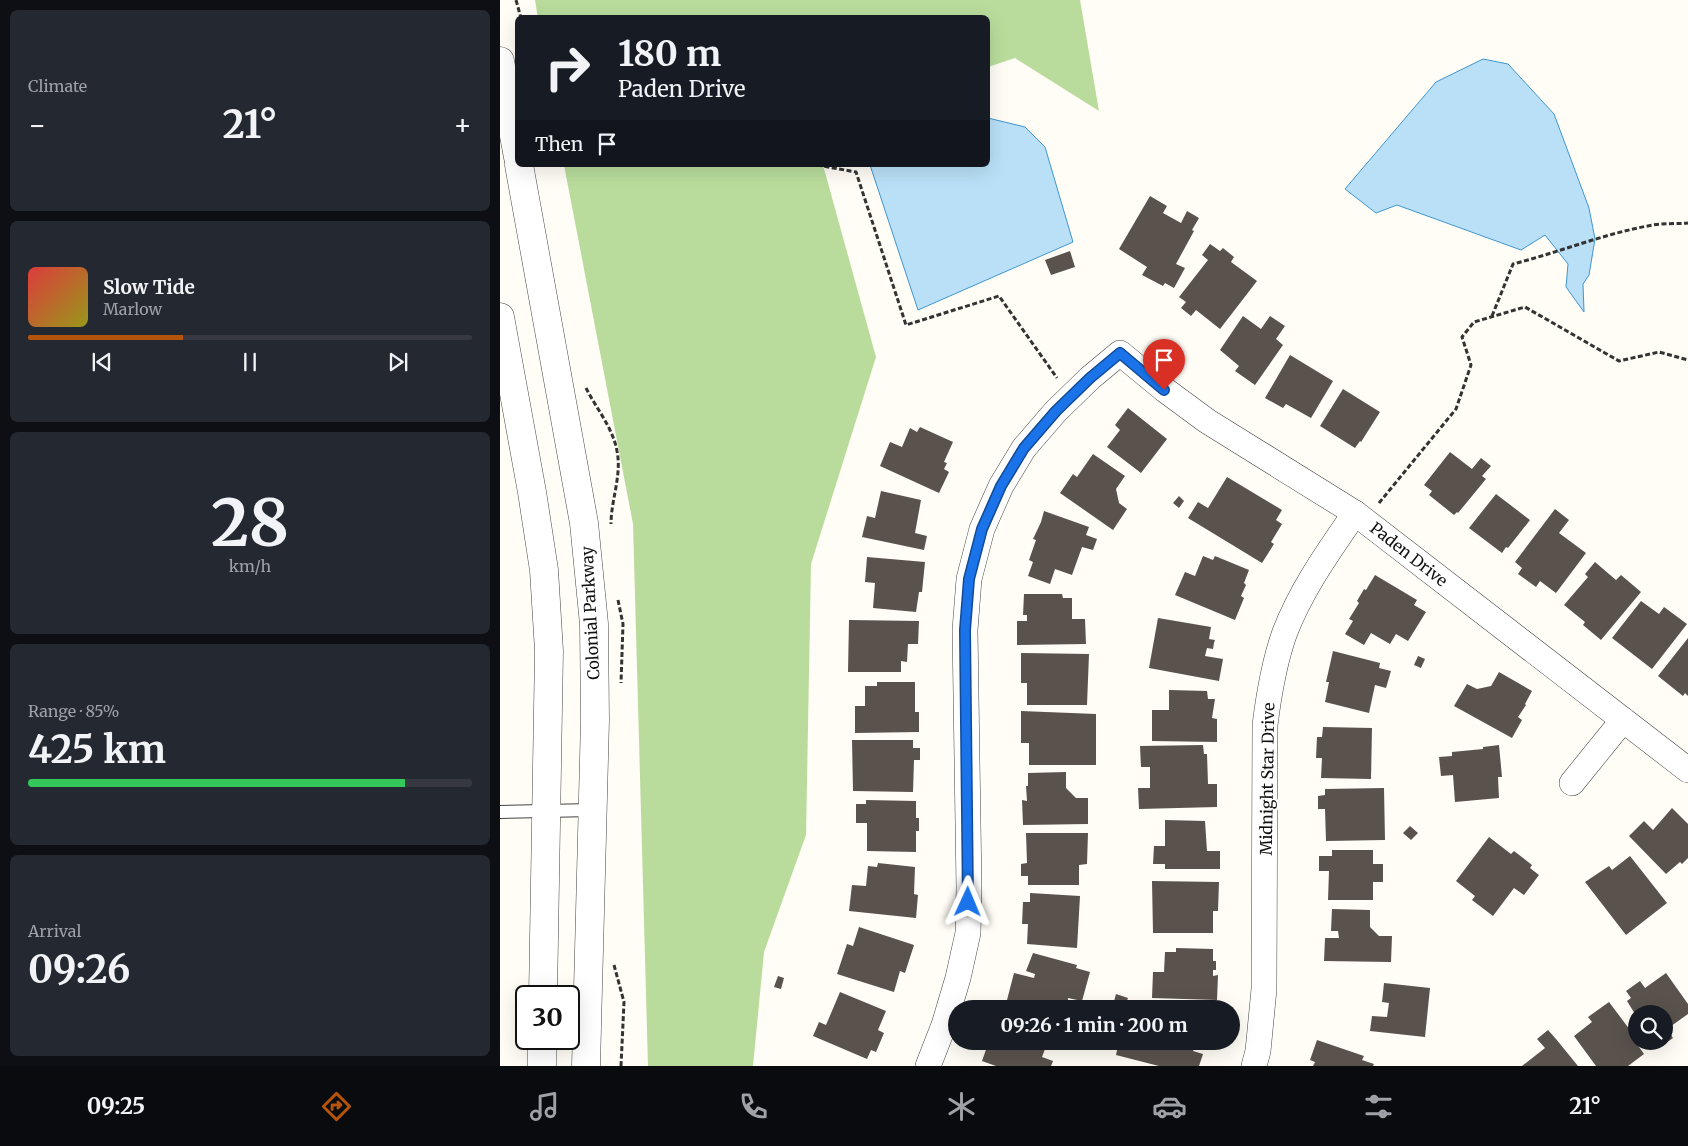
<!DOCTYPE html>
<html lang="en">
<head>
<meta charset="utf-8">
<style>
  :root { --surface:#171b24; --page:#242831; --text:#f1f3f6; --muted:#9ea1a6; --line:#363941; --accent:#b45309 }
  body { margin:0; font-family:Merriweather,serif; background:var(--page); color:var(--text); height:100vh; display:flex; flex-direction:column; font-size:19px; white-space:nowrap }
  * { box-sizing:border-box; margin:0 }
  p { font-size:16px; color:var(--muted) }
  .icon { flex:none; width:28px; height:28px; fill:none; stroke:currentColor; stroke-width:2; stroke-linecap:round; stroke-linejoin:round }
  .map { position:relative; flex:1; overflow:hidden }
  .side { display:flex; flex-direction:column; gap:10px; padding:10px; background:#0d0f14; width:500px }
  .side>* { flex:none }
  .guide { position:absolute; left:15px; top:15px; width:475px; height:152px; border-radius:8px; box-shadow:0 5px 20px #0002; background:#171b24; color:var(--text); overflow:hidden }
  .controls { position:absolute; left:1128px; top:1005px; display:grid; gap:10px }
  .controls a { display:grid; place-items:center; width:45px; height:45px; border-radius:50%; background:var(--surface); box-shadow:0 5px 20px #0002; font-size:25px }
  .speed { position:absolute; left:15px; top:985px; display:flex; gap:10px; font-size:25px; font-weight:700; text-align:center }
  .speed>* { display:grid; place-content:center; width:65px; height:65px; border-radius:50%; background:var(--surface); box-shadow:0 5px 20px #0002; line-height:1 }
  .speed .limit { border:2px solid #111; border-radius:8px; background:#fff; color:#111 }
  .pin { position:absolute; display:grid; place-items:center; width:42px; height:42px; color:#fff; margin:-51px -21px; border-radius:50% 50% 50% 0; rotate:-45deg; box-shadow:0 0 5px #0007 }
  .pin .icon { rotate:45deg }
  .me { position:absolute; width:55px; margin:-28px; rotate:1deg; stroke-linejoin:round; filter:drop-shadow(0 0 4px #0008) }
  .turn { display:flex; align-items:center; gap:18px; height:105px; padding:0 20px; font-size:22px }
  .turn .icon { width:65px; height:65px; stroke-width:2.5 }
  .turn b { display:block; font-size:35px; line-height:42px }
  .then { display:flex; align-items:center; height:48px; padding:0 20px; background:#0003; gap:10px; font-size:19px }
  .big { font-size:38px; font-weight:700; line-height:1.1 }
  .side .card { flex:1; display:flex; flex-direction:column; justify-content:center; gap:8px; min-width:0; padding:0 18px; border-radius:8px; background:var(--page) }
  .side .dial { align-items:center; gap:0 }
  .dial b { font-size:65px; line-height:1 }
  .song { display:flex; align-items:center; gap:15px }
  .cover { width:60px; height:60px; border-radius:8px; background:linear-gradient(135deg,hsl(0 70% 55%),hsl(60 70% 35%)) }
  .played { height:5px; border-radius:2px; background:linear-gradient(90deg,var(--accent) 35%,var(--line) 35%) }
  .keys { display:flex; justify-content:space-around; direction:ltr }
  .heat { display:flex; justify-content:space-between; align-items:center; font-size:28px; direction:ltr }
  .charge { height:8px; border-radius:4px; background:linear-gradient(90deg,#34c759 85%,var(--line) 0) }
  .trip { position:absolute; left:448px; top:1000px; width:292px; height:50px; border-radius:25px; background:var(--surface); box-shadow:0 5px 20px #0002; font-weight:700; line-height:50px; text-align:center }
  .tab-bar { display:flex; height:80px; justify-content:space-around; align-items:center; background:#090b0e; color:var(--muted) }
  .tab-bar .icon { width:35px; height:35px }
  .tab-bar .active { color:var(--accent) }
  .tab-bar b { font-size:22px; color:var(--text) }
  main { display:flex; flex:1; min-height:0 }
  .map>svg:first-child { display:block }
  .forest { fill:#b9dc9c }
  .water { fill:#b9e0f7; stroke:#3f96cf }
  .building { fill:#5a524d }
  .lines { fill:none; stroke-linecap:round; stroke-linejoin:round }
  .service-casing { stroke:#444; stroke-width:14 }
  .minor-casing { stroke:#444; stroke-width:26 }
  .tertiary-casing { stroke:#444; stroke-width:29 }
  .path { stroke:#333; stroke-width:3; stroke-dasharray:5 2.5; stroke-linecap:butt }
  .service { stroke:#fff; stroke-width:12 }
  .minor { stroke:#fff; stroke-width:25 }
  .tertiary { stroke:#fff; stroke-width:28 }
  .route-casing { stroke:#114b97; stroke-width:12 }
  .route { stroke:#1a73e8; stroke-width:9 }
  .labels { text-anchor:middle; stroke-width:5; stroke-linejoin:round; paint-order:stroke }
  .street-label { font-size:16px; fill:#111; stroke:#fff }
</style>
</head>
<body>
<main>
<section class="side">
<div class="card"><p>Climate</p>
<div class="heat"><a>−</a><b class="big">21°</b><a>+</a></div>
</div>
<div class="card">
<div class="song"><i class="cover"></i><div><b>Slow Tide</b><p>Marlow</p></div></div>
<div class="played"></div>
<div class="keys"><svg class="icon" aria-label="previous" viewBox="0 0 24 24"><path d="M18 5L8 12l10 7zM5 5v14"/></svg><svg class="icon" aria-label="pause" viewBox="0 0 24 24"><path d="M8 5v14M16 5v14"/></svg><svg class="icon" aria-label="next" viewBox="0 0 24 24"><path d="M6 5l10 7-10 7zM19 5v14"/></svg></div>
</div>
<div class="card dial"><b>28</b><p>km/h</p></div>
<div class="card"><p>Range · 85%</p><b class="big">425 km</b><div class="charge"></div></div>
<div class="card"><p>Arrival</p><b class="big">09:26</b></div>
</section>
<div class="map">
<svg width="1188" height="1066" viewBox="0 0 1188 1066">
  <rect width="100%" height="100%" fill="#fffdf5"/>
  <g class="forest">
    <path d="M35 0H580L599 111 515 58 488 67V18H38Z"/>
    <path d="M64 165H323L376 357 311 564 306 835 264 952 253 1066H148L133 524Z"/>
  </g>
  <g class="water">
    <path d="M983 59 1008 64 1054 114 1089 208 1095 239 1089 275 1083 284 1084 312 1066 287 1068 264 1045 235 1021 250 897 205 876 213 845 189 936 82Z"/>
    <path d="M488 118 525 127 545 147 573 242 418 310 370 165H488Z"/>
  </g>
  <g class="building">
    <path d="M650 196 667 206 663 213 681 223 687 211 699 218 692 230 694 231 676 264 685 268 674 288 665 283 663 286 642 275 647 267 619 249Z"/>
    <path d="M710 244 720 251 723 248 734 257 731 262 757 281 720 329 696 310 691 316 681 308 686 302 679 297 708 260 702 255Z"/>
    <path d="M570 251 575 267 551 275 545 260Z"/>
    <path d="M743 316 761 329 770 316 785 326 776 339 783 345 755 385 735 371 739 366 720 350Z"/>
    <path d="M790 355 833 381 811 418 786 404 783 408 765 398Z"/>
    <path d="M843 389 880 412 861 442 860 441 855 448 820 426Z"/>
    <path d="M628 408 667 439 641 473 607 447 620 430 615 425Z"/>
    <path d="M420 427 453 442 444 462 447 463 444 469 449 472 439 493 380 466 390 442 402 447 410 428 417 432Z"/>
    <path d="M950 452 972 469 981 458 991 466 982 476 986 479 958 513 957 512 954 515 929 495 932 491 924 485Z"/>
    <path d="M593 454 625 476 616 489 619 503 627 509 613 530 560 493 573 474 577 477Z"/>
    <path d="M727 477 782 510 776 520 782 524 771 542 774 544 762 563 688 518 698 502 708 508Z"/>
    <path d="M381 491 421 500 415 533 427 536 424 550 362 537 367 516 375 518Z"/>
    <path d="M996 494 1030 520 1008 548 1006 547 1002 553 969 528Z"/>
    <path d="M679 496 684 501 679 508 673 503Z"/>
    <path d="M1055 509 1069 520 1059 533 1086 553 1056 593 1040 581 1036 587 1018 574 1022 568 1015 562Z"/>
    <path d="M544 511 589 527 586 535 597 539 593 550 582 547 572 575 555 569 550 584 528 576 533 562 529 560 536 540 533 539 541 522Z"/>
    <path d="M703 556 713 560 715 556 749 570 744 583 746 585 741 596 744 598 735 620 675 595 685 572 695 576Z"/>
    <path d="M367 557 425 562 422 592H419L416 612 373 608 375 583 365 582Z"/>
    <path d="M1095 562 1116 580 1121 575 1141 592 1101 640 1083 625 1085 622 1064 605 1088 577 1085 574Z"/>
    <path d="M875 575 917 600 914 605 926 612 908 641 896 634 890 644 871 633 864 645 845 634 853 621 849 619 859 603 857 601 864 589 866 590Z"/>
    <path d="M524 594H562L563 598H572V619H585L586 644 517 645V621H527V615H523Z"/>
    <path d="M1141 601 1159 614 1164 607 1187 624 1152 669 1112 638Z"/>
    <path d="M658 618 711 627 709 639 715 640 714 643 713 649 707 648 705 656 723 659 719 681 649 668Z"/>
    <path d="M349 620 419 621 418 644H408L407 662 401 661V672H348Z"/>
    <path d="M1188 638V696L1185 693 1183 696 1158 676Z"/>
    <path d="M833 651 880 663 879 668 891 671 886 688 875 685 869 713 825 702 829 682H826Z"/>
    <path d="M521 653 589 654 587 705H527V683H521Z"/>
    <path d="M918 656 925 659 921 668 914 665Z"/>
    <path d="M999 672 1032 691 1025 704 1026 705 1018 717 1022 720 1012 738 954 706 967 684 977 689 991 686Z"/>
    <path d="M377 682H415V712H419V732L355 733V706H365V686H377Z"/>
    <path d="M669 690 707 691 708 699H715L712 718 717 719V742L652 741V710H669Z"/>
    <path d="M521 711 596 714V765H529V743H521Z"/>
    <path d="M823 727 872 728 871 779 821 778 822 758H816L817 737H822Z"/>
    <path d="M352 740H413V748H420V760H414L413 792 353 791Z"/>
    <path d="M703 745 704 754H707L708 784H717V807L639 809 638 788H650V767H641L640 746Z"/>
    <path d="M999 745 1002 777H998L999 798 955 802 953 775 941 776 939 757 952 756V752L983 749V747Z"/>
    <path d="M566 772V788L576 798H588V824L523 825 522 800 527 801 526 786H528V773Z"/>
    <path d="M884 788 885 840 826 841 825 809H818V796L825 795V789Z"/>
    <path d="M366 800 416 801V818H419V831H416V852L367 851V823H356V804H366Z"/>
    <path d="M1172 808 1188 824V858L1182 864 1180 862 1166 874 1129 836 1144 821 1153 830Z"/>
    <path d="M665 820 705 821 707 851H720V869H665V864H653L654 846H665Z"/>
    <path d="M910 826 918 833 911 840 903 833Z"/>
    <path d="M526 833H588L587 864 579 865V885H528V876H521V864L527 863Z"/>
    <path d="M989 837 1011 854 1014 851 1032 865 1030 868 1039 875 1024 895 1014 888 993 916 972 900 975 896 956 881Z"/>
    <path d="M832 850H873V864H883V882H873V900H828L829 871H819V856H832Z"/>
    <path d="M1130 856 1167 903 1126 935 1085 882 1109 866 1112 870Z"/>
    <path d="M378 863 415 867 414 894 418 895 416 918 349 911 352 885 366 886 368 866 377 867Z"/>
    <path d="M652 881 719 882 718 911H713V933H653Z"/>
    <path d="M530 893 580 896 577 948 527 944 528 924H522L523 902H530Z"/>
    <path d="M832 909 870 910V927L879 936H892L891 962 824 961 825 938H839L838 931H831Z"/>
    <path d="M359 927 414 945 405 973 400 971 394 992 337 974 347 944 353 946Z"/>
    <path d="M676 948 713 949V961H716V970H713V976L718 975 717 1000 652 998 653 972H664L665 952H676Z"/>
    <path d="M533 953 577 965 576 968 590 972 582 1001 568 998V1001L564 1000 562 1009H538L507 1000 514 973 534 978 535 974 526 971Z"/>
    <path d="M1166 973 1188 1004V1014L1167 1029 1173 1038 1159 1048 1155 1041H1164V1014H1135L1127 1001 1131 998 1126 991 1140 981 1145 988Z"/>
    <path d="M278 976 284 978 281 989 274 987Z"/>
    <path d="M884 983 930 988 925 1037 870 1031 872 1016 887 1017 889 1003 882 1002Z"/>
    <path d="M340 992 386 1011 378 1030 384 1033 376 1052 371 1050 367 1059 313 1036 319 1022 326 1025Z"/>
    <path d="M616 994 628 998 624 1009 613 1005Z"/>
    <path d="M1109 1002 1136 1038V1041H1140L1137 1044 1144 1054 1128 1066H1096L1074 1036 1092 1022 1088 1017Z"/>
    <path d="M1048 1030 1056 1039 1078 1066H1022L1045 1048 1037 1039Z"/>
    <path d="M817 1040 864 1056 862 1060 874 1064 873 1066H813L815 1062 810 1060Z"/>
    <path d="M489 1041H548L542 1057 553 1061 551 1066H496L482 1061Z"/>
    <path d="M619 1041H696L693 1051 703 1054 699 1066H659L616 1055Z"/>
  </g>
  <g class="lines">
    <g class="service-casing">
      <path id="service" d="M0 812 93 810"/>
    </g>
    <g class="minor-casing">
      <g id="minor">
        <path d="M1072 783 1123 720"/>
        <path d="M428 1066 444 1025 458 978 468 933 469 887 465 630 469 579 482 529 501 486 524 448 556 411 590 378 620 353 665 390 707 421 855 513 1188 770"/>
        <path d="M754 1066 758 1051 764 989 765 725C769 693 774 662 785 632 802 588 829 551 855 513"/>
      </g>
    </g>
    <g class="tertiary-casing">
      <g id="tertiary">
        <path d="M0 61 18 157"/>
        <path d="M19 165 84 523 94 624 95 720 86 1066"/>
        <path d="M0 317 32 492 44 570 49 651 43 996"/>
        <path d="M42 1066V1039"/>
      </g>
    </g>
    <g class="path">
      <path d="M16 0 21 18"/>
      <path d="M317 165 356 172 406 325 499 296 557 378"/>
      <path d="M992 316 1013 264C1060 252 1106 233 1153 225 1165 223 1177 224 1188 223"/>
      <path d="M86 388C96 408 113 428 117 451 122 475 111 500 111 524"/>
      <path d="M879 503 956 409 971 365 962 337 974 322 1025 307 1119 361 1159 352 1188 360"/>
      <path d="M118 600 123 624 121 683"/>
      <path d="M114 965 124 1002 121 1066"/>
    </g>
    <use href="#service" class="service"/>
    <use href="#minor" class="minor"/>
    <use href="#tertiary" class="tertiary"/>
  </g>
  <g class="lines">
    <g class="route-casing">
      <path id="route" d="M468 902 465 630 469 579 482 529 501 486 524 448 556 411 590 378 620 353 664 390"/>
    </g>
    <use href="#route" class="route"/>
  </g>
  <g class="labels">
    <g class="street-label">
      <text transform="translate(909 554) rotate(38)" y="6">Paden Drive</text>
      <text transform="translate(90 613) rotate(-93)" y="6">Colonial Parkway</text>
      <text transform="translate(767 779) rotate(-89)" y="6">Midnight Star Drive</text>
    </g>
  </g>
</svg>
<div class="controls">
<a><svg class="icon" aria-label="search" viewBox="0 0 24 24"><circle cx="10" cy="10" r="6"/><path d="M15 15l6 6"/></svg></a>
</div>
<div class="speed"><div class="limit">30</div></div>
<div class="pin" style="left:664px;top:390px;background:#d93025"><svg class="icon" aria-label="arrive" viewBox="0 0 24 24"><path d="M6 21V4h12l-3 4 3 4H6"/></svg></div>
<svg class="me" style="left:468px;top:902px" viewBox="-20 -20 40 40"><path d="M0-17L14 15 0 8-14 15z" fill="#1a73e8" stroke="#fff" stroke-width="4"/></svg>
<div class="trip">09:26 · 1 min · 200 m</div>
<div class="guide">
<div class="turn"><svg class="icon" aria-label="right" viewBox="0 0 24 24"><path d="M7 20v-9h11M14 6l5 5-5 5"/></svg><div><b>180 m</b>Paden Drive</div></div>
<div class="then">Then<svg class="icon" aria-label="arrive" viewBox="0 0 24 24"><path d="M6 21V4h12l-3 4 3 4H6"/></svg></div>
</div>
</div>
</main>
<nav class="tab-bar">
<b>09:25</b>
<svg class="icon active" aria-label="directions" viewBox="0 0 24 24"><path d="M12 3l9 9-9 9-9-9zM9 14v-3h6M13 9l2 2-2 2"/></svg>
<svg class="icon" aria-label="music" viewBox="0 0 24 24"><path d="M9 18V5l10-2v13"/><circle cx="6" cy="18" r="3"/><circle cx="16" cy="16" r="3"/></svg>
<svg class="icon" aria-label="phone" viewBox="0 0 24 24"><path d="M5 4h4l2 5-3 2q2 4 5 5l2-3 5 2v4C11 20 4 13 5 4z"/></svg>
<svg class="icon" aria-label="climate" viewBox="0 0 24 24"><path d="M12 3v18M4 7l16 10M4 17L20 7"/></svg>
<svg class="icon" aria-label="car" viewBox="0 0 24 24"><path d="M5 17H2v-5l4-1 3-4h7l3 4 3 1v5h-3M9 17h6M6 11h13"/><circle cx="7" cy="17" r="2"/><circle cx="17" cy="17" r="2"/></svg>
<svg class="icon" aria-label="filters" viewBox="0 0 24 24"><path d="M4 7h16M4 17h16"/><circle cx="9" cy="7" r="2"/><circle cx="15" cy="17" r="2"/></svg>
<b>21°</b>
</nav>
</body>
</html>
